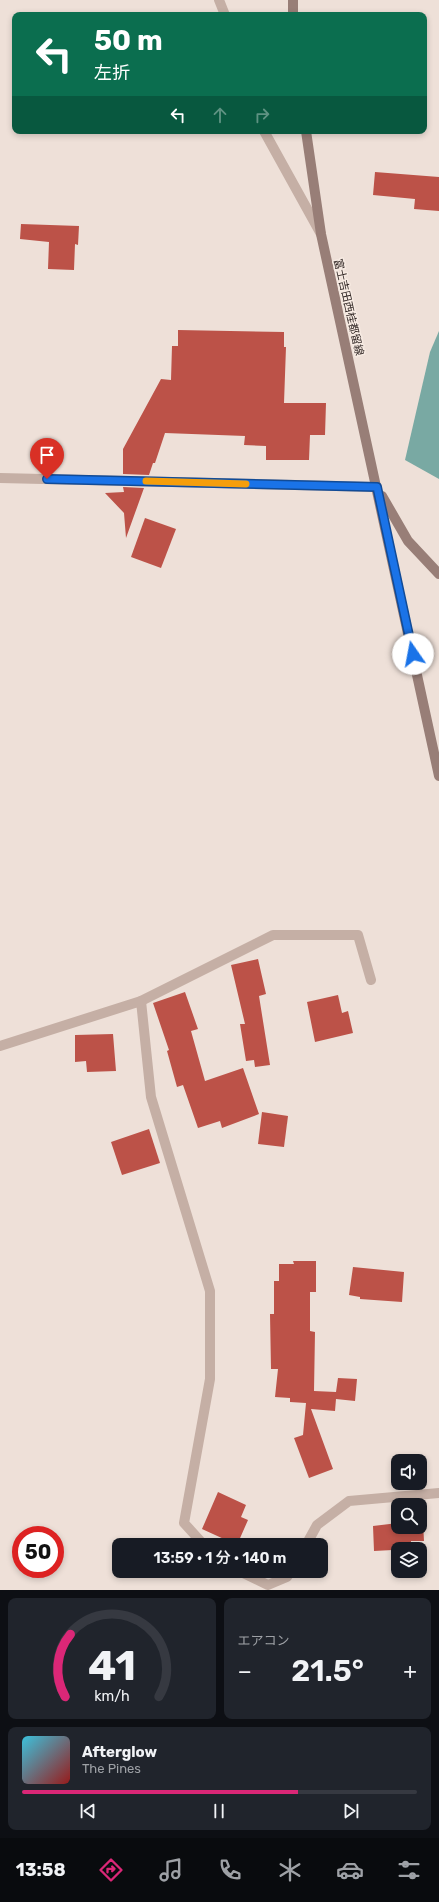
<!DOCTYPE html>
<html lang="ja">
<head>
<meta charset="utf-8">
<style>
  :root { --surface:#171b24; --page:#20242c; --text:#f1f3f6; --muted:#9ea1a6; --line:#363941; --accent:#db2777 }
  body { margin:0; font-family:Rubik,"Noto Sans JP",sans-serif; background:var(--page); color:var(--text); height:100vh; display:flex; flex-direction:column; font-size:15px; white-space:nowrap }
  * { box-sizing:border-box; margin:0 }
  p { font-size:13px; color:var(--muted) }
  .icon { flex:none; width:22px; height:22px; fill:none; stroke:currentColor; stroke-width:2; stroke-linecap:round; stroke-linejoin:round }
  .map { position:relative; height:1590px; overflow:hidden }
  .details { display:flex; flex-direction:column; gap:8px; padding:8px; background:#0d0f14; flex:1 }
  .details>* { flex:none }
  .hud { position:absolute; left:12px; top:12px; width:415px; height:122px; border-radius:8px; box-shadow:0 2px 6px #0003; background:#0b6e4f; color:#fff; overflow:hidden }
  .fabs { position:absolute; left:391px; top:1454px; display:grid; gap:8px }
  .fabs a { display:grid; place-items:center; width:36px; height:36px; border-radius:8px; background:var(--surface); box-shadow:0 2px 6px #0003; font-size:20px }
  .speed { position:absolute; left:12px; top:1526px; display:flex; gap:8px; font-size:20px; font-weight:700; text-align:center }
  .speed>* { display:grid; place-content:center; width:52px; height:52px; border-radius:50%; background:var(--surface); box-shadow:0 2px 6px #0003; line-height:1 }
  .speed .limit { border:6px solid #d22; background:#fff; color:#111 }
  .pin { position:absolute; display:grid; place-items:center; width:34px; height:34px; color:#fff; margin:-41px -17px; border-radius:50% 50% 50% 0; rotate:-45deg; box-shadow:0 0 4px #0007 }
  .pin .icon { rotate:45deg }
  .me { position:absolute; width:44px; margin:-22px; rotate:348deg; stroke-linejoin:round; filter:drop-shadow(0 0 3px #0008) }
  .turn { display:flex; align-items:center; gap:14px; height:84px; padding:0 16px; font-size:18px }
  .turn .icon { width:52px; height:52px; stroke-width:2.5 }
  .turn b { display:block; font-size:28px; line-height:34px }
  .lanes { display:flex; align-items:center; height:38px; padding:0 16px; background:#0003; justify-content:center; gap:20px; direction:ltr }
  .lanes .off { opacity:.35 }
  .big { font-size:30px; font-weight:600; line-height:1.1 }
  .details .tile { flex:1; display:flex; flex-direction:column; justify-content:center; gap:6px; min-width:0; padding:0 14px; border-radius:8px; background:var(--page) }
  .details .dial { align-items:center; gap:0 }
  .dial svg { height:104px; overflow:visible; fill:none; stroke:var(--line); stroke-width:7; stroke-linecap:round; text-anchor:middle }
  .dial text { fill:var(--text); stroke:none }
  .song { display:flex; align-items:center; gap:12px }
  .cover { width:48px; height:48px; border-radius:6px; background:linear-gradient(135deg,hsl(190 70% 55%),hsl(0 70% 35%)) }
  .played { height:4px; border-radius:2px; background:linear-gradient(90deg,var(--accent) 70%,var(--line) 70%) }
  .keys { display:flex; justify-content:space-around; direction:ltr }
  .heat { display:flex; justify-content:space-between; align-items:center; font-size:22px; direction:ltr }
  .details .tiles { flex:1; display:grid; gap:8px; grid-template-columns:1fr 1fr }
  .tile:last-child { grid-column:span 2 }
  .trip { position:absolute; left:112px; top:1538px; width:216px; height:40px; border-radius:8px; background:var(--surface); box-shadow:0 2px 6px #0003; font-weight:600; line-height:40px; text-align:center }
  .menu { display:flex; height:64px; justify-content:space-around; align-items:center; background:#090b0e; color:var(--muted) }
  .menu .icon { width:28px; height:28px }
  .menu .current { color:var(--accent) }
  .menu b { font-size:18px; color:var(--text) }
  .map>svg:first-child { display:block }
  .water { fill:#79a9a3 }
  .building { fill:#bc5248 }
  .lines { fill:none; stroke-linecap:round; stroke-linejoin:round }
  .minor { stroke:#c5afa5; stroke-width:10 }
  .secondary { stroke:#987e77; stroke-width:10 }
  .route-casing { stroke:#114b97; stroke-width:10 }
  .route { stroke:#1a73e8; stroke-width:7 }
  .slow { stroke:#f59e0b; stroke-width:7 }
  .labels { text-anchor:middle; stroke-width:3; stroke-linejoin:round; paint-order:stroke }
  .street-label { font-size:11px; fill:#322826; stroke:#f7ebe3 }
</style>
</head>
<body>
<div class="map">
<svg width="439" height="1590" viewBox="0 0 439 1590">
  <rect width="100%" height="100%" fill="#eee0d8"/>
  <path class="water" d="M439 331V479L405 460 430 352Z"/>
  <g class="building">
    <path d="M375 172 439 177V211L414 209 415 199 373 195Z"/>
    <path d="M21 224 79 226 78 245 75 244 74 270 48 269 49 242 20 239Z"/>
    <path d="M178 330 284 332V347H286L284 403H326L325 435H310L309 460H266V446L244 445 245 436 165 433 155 463H153L149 475 123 474V449L161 379 171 380 172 346H178Z"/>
    <path d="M123 487 144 488 126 538 124 513 105 493 124 492Z"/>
    <path d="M145 518 176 529 161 568 131 557Z"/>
    <path d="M258 959 266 994 259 996 270 1065 255 1067 254 1060 246 1061 240 1024H245L231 965Z"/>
    <path d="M185 992 198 1029 191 1031 205 1081 243 1068 259 1114 222 1128 220 1121 198 1128 183 1085 177 1087 167 1051 169 1050 153 1003Z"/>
    <path d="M338 995 342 1013 348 1011 353 1033 315 1042 307 1002Z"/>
    <path d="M113 1034 116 1071 87 1072 86 1061 75 1062V1035Z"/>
    <path d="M262 1112 288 1116 284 1147 258 1144Z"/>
    <path d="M149 1129 160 1163 122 1175 111 1142Z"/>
    <path d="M293 1261H316V1292H310V1331L315 1332 314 1391 336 1392 338 1378 357 1379 355 1401 336 1399 335 1411 311 1409 333 1469 309 1478 294 1438 303 1435 306 1403 290 1402V1398L275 1397 278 1369H271L270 1314H274V1281H279V1264H294Z"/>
    <path d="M353 1267 404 1272 402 1302 360 1299V1297L349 1295Z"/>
    <path d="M218 1492 246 1505 241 1517 248 1520 237 1545 202 1529Z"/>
    <path d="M420 1522H423L424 1541H411V1549L374 1551 373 1526 398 1523V1527H420Z"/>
  </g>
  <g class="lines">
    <g class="minor">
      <path d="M219 0 225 15"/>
      <path d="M264 131 321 234"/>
      <path d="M0 478 377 487"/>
      <path d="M141 1001 273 935H358L371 980"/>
      <path d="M0 1046 141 1001 151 1097 210 1291V1379L184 1523 204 1545"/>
      <path d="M306 1545 317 1525 349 1501 439 1493"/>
      <path d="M239 1571 268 1585 287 1577 291 1571"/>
    </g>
    <g class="secondary">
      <path d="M293 15V0"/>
      <path d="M306 131 321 234 439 776"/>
      <path d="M382 496 408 541 439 574"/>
    </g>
  </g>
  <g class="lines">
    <g class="route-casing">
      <path id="route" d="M47 479 377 487 413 654"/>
    </g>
    <use href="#route" class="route"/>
    <path class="slow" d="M146 481 246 484"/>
  </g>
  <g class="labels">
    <g class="street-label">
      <text transform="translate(349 307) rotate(77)" y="4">富士吉田西桂都留線</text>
    </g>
  </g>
</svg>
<div class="fabs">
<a><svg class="icon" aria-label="sound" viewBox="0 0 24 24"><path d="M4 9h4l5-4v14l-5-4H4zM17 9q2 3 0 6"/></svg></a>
<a><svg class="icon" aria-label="search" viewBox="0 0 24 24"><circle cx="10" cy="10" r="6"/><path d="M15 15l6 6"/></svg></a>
<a><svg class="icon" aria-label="layers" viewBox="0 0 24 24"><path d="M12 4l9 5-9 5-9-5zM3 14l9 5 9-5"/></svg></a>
</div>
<div class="speed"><div class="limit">50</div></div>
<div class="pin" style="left:47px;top:479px;background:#d93025"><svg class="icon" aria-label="arrive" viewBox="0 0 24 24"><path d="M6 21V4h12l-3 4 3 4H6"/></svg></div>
<svg class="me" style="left:413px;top:654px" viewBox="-20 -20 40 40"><circle r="19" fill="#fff"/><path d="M0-13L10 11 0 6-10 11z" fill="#1a73e8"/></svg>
<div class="trip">13:59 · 1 分 · 140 m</div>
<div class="hud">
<div class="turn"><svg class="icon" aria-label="left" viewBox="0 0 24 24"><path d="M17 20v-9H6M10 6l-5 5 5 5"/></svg><div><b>50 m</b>左折</div></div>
<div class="lanes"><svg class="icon" aria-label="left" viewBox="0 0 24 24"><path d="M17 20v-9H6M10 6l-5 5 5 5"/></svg><svg class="icon off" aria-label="ahead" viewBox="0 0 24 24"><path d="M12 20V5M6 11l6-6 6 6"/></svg><svg class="icon off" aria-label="right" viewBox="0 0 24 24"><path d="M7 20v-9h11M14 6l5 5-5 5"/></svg></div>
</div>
</div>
<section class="details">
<div class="tiles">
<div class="tile dial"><svg viewBox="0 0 100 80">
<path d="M14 69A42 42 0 1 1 86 69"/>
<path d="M14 69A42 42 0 0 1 18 21" stroke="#db2777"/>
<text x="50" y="56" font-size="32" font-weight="700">41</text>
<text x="50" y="72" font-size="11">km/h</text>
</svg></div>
<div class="tile"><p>エアコン</p>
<div class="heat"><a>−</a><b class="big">21.5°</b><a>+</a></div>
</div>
<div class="tile">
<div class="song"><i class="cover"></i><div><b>Afterglow</b><p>The Pines</p></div></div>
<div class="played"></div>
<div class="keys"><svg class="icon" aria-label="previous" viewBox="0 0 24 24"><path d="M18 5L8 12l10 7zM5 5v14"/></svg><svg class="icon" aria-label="pause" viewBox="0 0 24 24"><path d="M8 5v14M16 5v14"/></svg><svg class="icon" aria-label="next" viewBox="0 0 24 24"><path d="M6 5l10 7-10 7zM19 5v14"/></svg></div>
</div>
</div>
</section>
<nav class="menu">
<b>13:58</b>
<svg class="icon current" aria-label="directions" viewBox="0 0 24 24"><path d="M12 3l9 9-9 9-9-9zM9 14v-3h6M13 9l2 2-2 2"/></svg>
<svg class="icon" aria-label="music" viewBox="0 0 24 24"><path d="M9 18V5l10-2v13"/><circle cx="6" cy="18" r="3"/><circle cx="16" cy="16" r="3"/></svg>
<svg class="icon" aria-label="phone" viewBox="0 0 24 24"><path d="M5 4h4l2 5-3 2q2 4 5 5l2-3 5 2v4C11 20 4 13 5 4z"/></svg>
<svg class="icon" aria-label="climate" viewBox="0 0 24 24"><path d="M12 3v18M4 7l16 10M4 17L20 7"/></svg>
<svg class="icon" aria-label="car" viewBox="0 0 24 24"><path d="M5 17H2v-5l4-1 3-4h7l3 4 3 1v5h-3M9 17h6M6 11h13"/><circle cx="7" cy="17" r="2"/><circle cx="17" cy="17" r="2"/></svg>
<svg class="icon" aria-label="filters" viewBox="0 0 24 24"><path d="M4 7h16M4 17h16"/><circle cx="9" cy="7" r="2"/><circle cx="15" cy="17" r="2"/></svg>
</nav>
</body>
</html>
